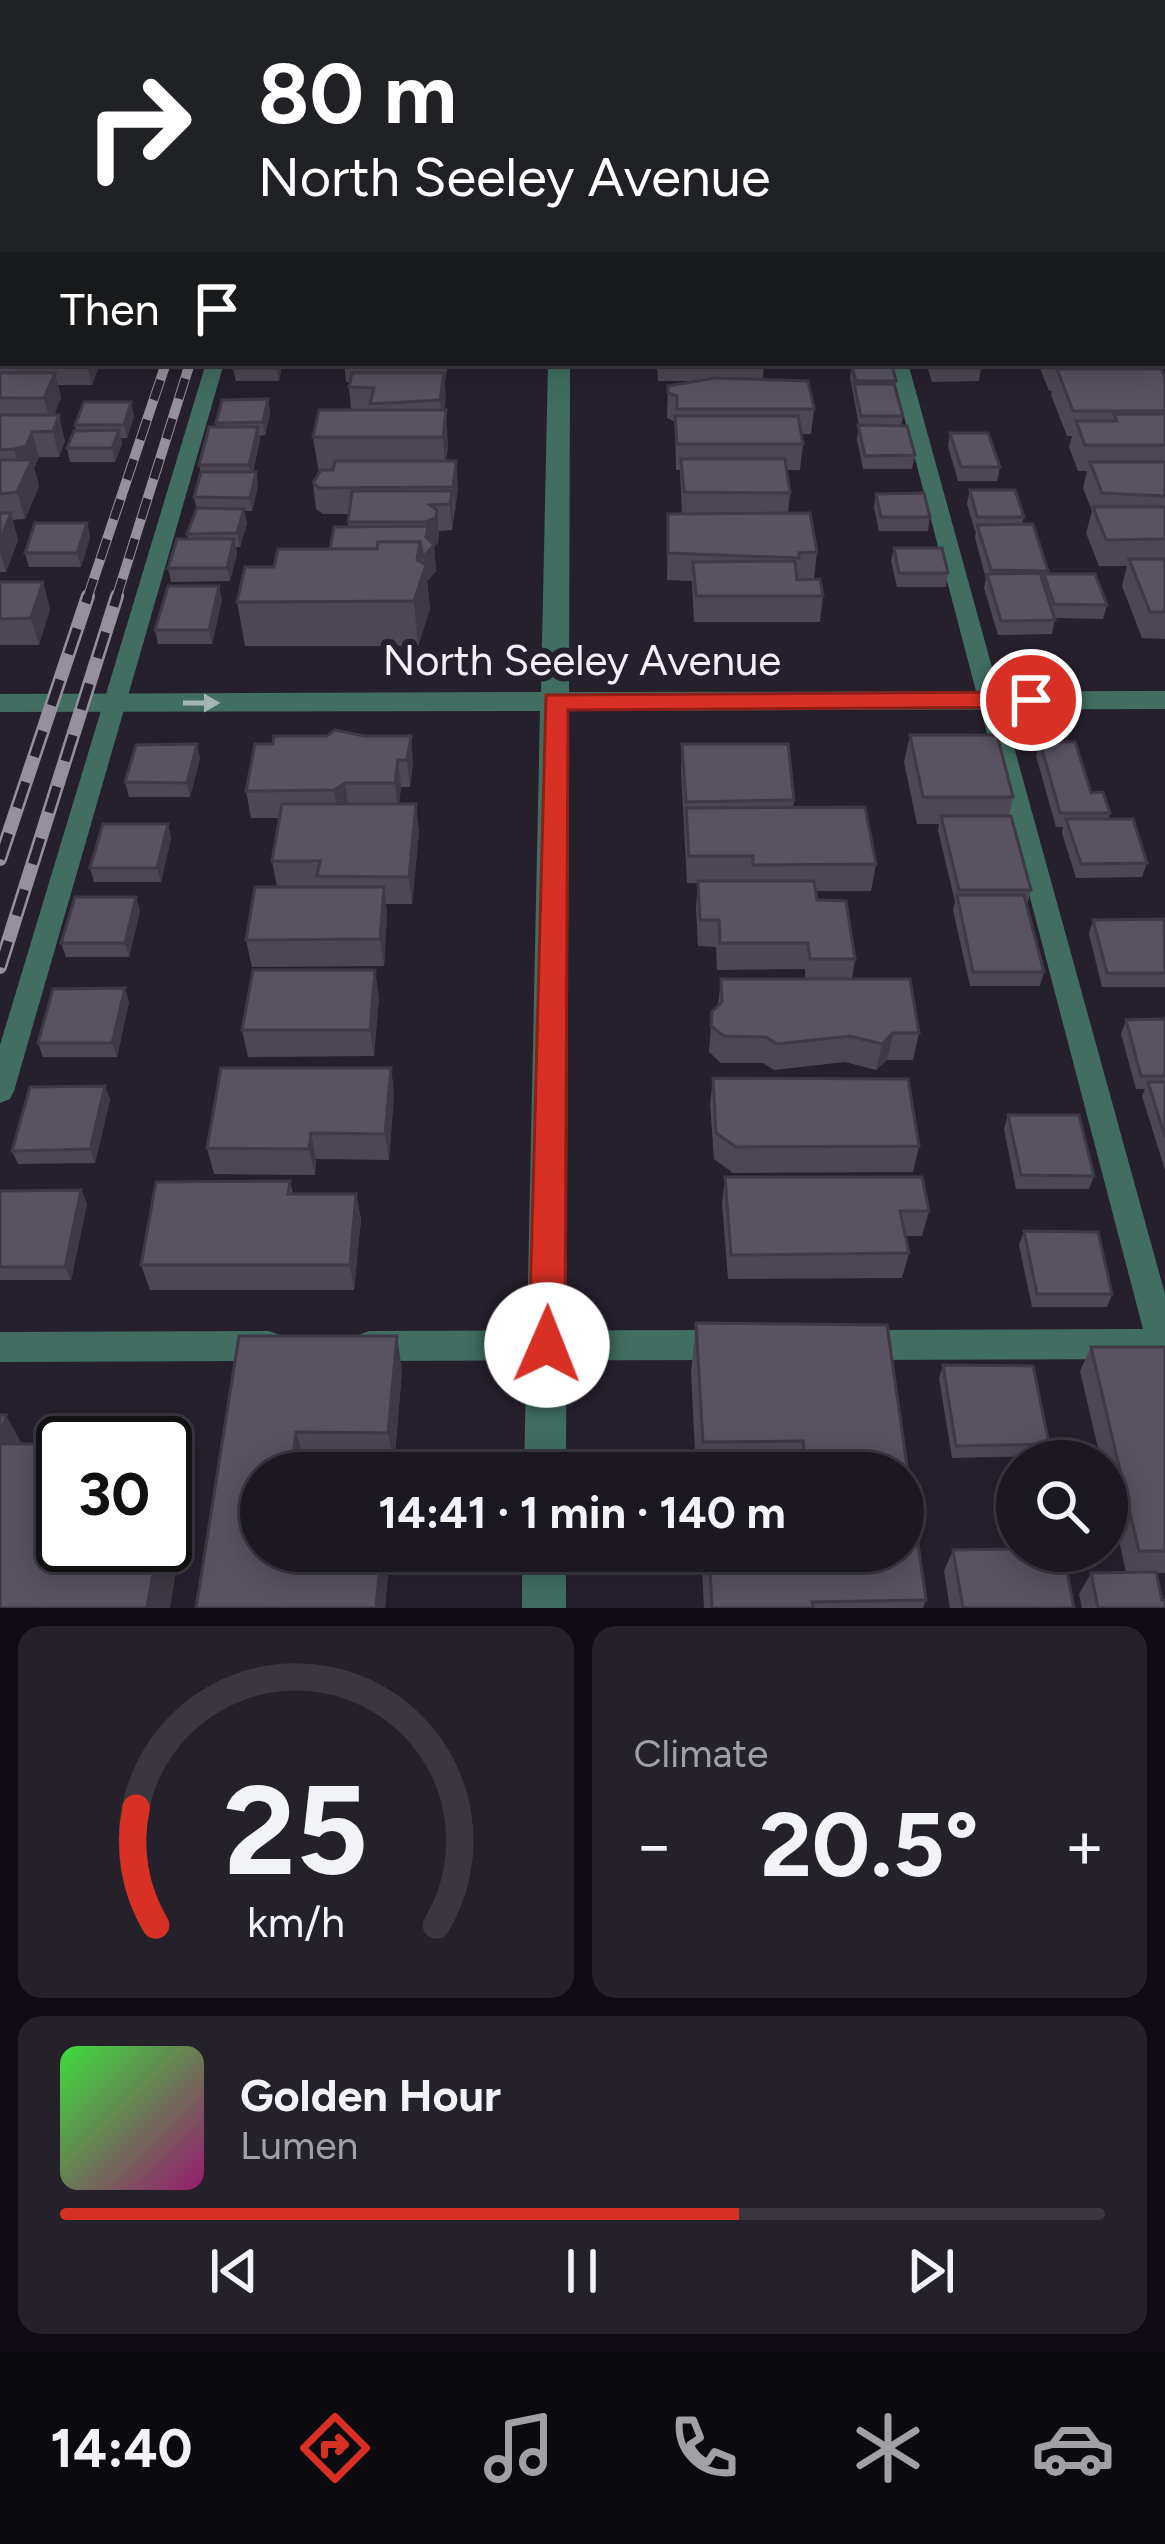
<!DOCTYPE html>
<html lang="en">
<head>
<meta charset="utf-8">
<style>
  :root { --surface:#1c1822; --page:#25212a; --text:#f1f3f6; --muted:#a0a0a5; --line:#3a3740; --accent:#d93025 }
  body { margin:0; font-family:Figtree,sans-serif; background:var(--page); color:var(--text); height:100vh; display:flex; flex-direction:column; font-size:45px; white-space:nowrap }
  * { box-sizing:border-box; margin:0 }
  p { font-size:39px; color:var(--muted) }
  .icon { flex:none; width:66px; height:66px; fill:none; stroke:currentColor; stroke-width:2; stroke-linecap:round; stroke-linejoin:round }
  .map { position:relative; height:1608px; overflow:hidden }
  .panel { display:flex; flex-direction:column; gap:18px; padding:18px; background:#0f0d13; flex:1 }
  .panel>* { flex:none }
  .hud { position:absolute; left:0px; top:0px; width:1167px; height:366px; box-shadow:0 6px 30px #0003,0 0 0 3px var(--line); background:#202124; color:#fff; overflow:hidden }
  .buttons { position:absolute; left:996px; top:1440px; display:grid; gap:24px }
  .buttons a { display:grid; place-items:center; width:132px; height:132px; border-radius:50%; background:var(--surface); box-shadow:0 6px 30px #0003,0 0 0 3px var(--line); font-size:60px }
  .speed { position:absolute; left:36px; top:1416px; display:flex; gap:24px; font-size:60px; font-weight:700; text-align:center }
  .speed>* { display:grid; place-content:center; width:156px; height:156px; border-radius:50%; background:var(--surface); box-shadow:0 6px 30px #0003,0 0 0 3px var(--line); line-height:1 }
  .speed .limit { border:6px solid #111; border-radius:18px; background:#fff; color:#111 }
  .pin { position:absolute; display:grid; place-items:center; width:102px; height:102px; color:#fff; margin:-51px; border:6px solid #fff; border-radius:50%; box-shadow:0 3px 12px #0007 }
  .me { position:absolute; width:132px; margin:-66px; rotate:1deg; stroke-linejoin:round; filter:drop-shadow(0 0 9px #0008) }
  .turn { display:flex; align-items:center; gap:42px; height:252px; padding:0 60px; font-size:54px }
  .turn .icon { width:156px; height:156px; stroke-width:2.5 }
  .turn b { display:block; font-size:84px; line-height:102px }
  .then { display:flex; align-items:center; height:114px; padding:0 60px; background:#0003; gap:24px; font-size:45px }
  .big { font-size:90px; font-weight:700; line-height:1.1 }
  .panel .card { flex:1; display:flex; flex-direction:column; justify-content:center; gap:18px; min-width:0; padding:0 42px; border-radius:24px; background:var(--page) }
  .panel .dial { align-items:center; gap:0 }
  .dial svg { height:312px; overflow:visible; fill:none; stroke:var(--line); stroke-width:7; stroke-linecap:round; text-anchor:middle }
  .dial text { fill:var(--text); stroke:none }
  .song { display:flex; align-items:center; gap:36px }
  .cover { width:144px; height:144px; border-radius:18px; background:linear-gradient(135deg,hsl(120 70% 55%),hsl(320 70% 35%)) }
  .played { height:12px; border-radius:6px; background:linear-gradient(90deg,var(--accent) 65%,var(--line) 65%) }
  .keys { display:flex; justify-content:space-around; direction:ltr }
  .heat { display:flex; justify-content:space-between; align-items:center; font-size:66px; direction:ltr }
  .panel .tiles { flex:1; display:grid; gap:18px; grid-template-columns:1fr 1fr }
  .card:last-child { grid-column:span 2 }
  .trip { position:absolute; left:240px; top:1452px; width:684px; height:120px; border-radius:60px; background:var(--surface); box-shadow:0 6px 30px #0003,0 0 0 3px var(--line); font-weight:700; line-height:120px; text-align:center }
  .tab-bar { display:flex; height:192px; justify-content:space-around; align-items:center; background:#0b0a0e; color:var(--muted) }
  .tab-bar .icon { width:84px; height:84px }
  .tab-bar .active { color:var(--accent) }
  .tab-bar b { font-size:54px; color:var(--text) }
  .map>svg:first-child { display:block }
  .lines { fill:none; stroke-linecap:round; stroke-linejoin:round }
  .service { fill:#416e61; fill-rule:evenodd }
  .minor { fill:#416e61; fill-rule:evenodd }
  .rail-far1-casing { stroke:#95909b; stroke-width:10 }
  .rail-casing { stroke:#95909b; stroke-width:14 }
  .rail-far1 { stroke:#26202d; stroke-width:8; stroke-dasharray:21; stroke-linecap:butt }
  .rail { stroke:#26202d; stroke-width:9; stroke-dasharray:27; stroke-linecap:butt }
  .wall { fill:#4c4753 }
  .shaded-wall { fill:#3e3944 }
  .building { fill:#585261; stroke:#3e3944; stroke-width:3 }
  .oneway { fill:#a3b5b4 }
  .route { fill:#d93025; stroke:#8d1f18; stroke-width:3 }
  .labels { text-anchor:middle; stroke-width:12; stroke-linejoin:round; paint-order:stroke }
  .street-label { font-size:42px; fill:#f3eff8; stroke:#26202d }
</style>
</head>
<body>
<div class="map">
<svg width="1165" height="1608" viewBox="0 0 1165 1608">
  <rect width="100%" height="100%" fill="#26202d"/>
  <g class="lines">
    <g class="service">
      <path d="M799 0H811L812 3H800Z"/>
      <path d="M206 363H224L14 1091 10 1099 0 1103V1045Z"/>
      <path d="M890 363H908L1165 1294V1359L861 1360 850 1356 845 1345 850 1334 861 1330 1143 1329Z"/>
      <path d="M725 1330 736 1334 741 1345 736 1356 725 1360 369 1361 358 1357 353 1346 358 1335 369 1331Z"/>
      <path d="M269 1331 280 1335 285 1346 280 1357 269 1361 0 1362V1332Z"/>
    </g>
    <g class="minor">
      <path d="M87 0H103L85 3Z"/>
      <rect x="556" y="0" width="16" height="3"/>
      <path d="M1033 0H1049L1051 3H1035Z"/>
      <path d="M3 155V172L0 173V156Z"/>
      <rect x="1164" y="185" width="1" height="12"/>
      <rect x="0" y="187" width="3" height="12"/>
      <rect x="1164" y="223" width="1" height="14"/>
      <path d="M548 363H570L569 692 1165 691V709L569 711 566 1473H524L540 711 0 712V694L541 692Z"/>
      <rect x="522" y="1551" width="44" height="57"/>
    </g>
    <g class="rail-far1-casing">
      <g id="rail-far1">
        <path d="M87 599 166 363"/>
        <path d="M116 599 190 363"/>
      </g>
    </g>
    <g class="rail-casing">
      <g id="rail">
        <path d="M0 859 88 596"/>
        <path d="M0 967 117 596"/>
      </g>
    </g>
    <use href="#rail-far1" class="rail-far1"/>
    <use href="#rail" class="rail"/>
  </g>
  <g class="wall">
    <rect x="158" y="0" width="119" height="3"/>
    <path d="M423 0H489V3H415L423 2Z"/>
    <rect x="635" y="0" width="102" height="3"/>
    <path d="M1125 0H1165V105L1164 3H1124Z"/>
    <path d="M3 316V363H100L92 385H58L61 398 54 415 65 441 59 457H39L34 468 39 486 25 519 12 520 18 540 6 572H0V322Z"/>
    <path d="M235 363H282L279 381H236L233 368Z"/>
    <path d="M344 363H448L445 381 444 410 448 445 446 461 458 487 452 530 439 531 438 543 434 546 436 571 427 581 430 609 418 646H245L237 602 274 567 330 549 348 526 349 514H323L316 509 313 483 319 473 313 437 351 410 349 387 350 382H346Z"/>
    <path d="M657 363H764L763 379 814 409 811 434H801L803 444 800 470H786L790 493 788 513 817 552 814 579 823 596 820 622H694L692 581 667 580 668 514H682L680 470H676L675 422 667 418 668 386 698 381H658Z"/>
    <path d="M926 363H980L981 368 979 381 932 382Z"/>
    <path d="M1038 363H1159L1157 369 1165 411V639L1142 638 1122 586 1127 566H1099L1086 533 1092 511 1083 488 1087 471H1078L1069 447 1072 436H1067L1051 395 1052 391H1049Z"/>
    <path d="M851 365 896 381 895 387 903 416 901 426 915 455 912 469H863L857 439 859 425 850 378Z"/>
    <path d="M268 399 270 413 265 435 260 436V440L253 472H256L258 486 252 511H244L247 523 240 547H236L237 553 230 581 171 582 168 568 188 539 187 534 197 510 194 497 201 474 199 465 217 427 216 423Z"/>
    <path d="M134 416 127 438H121L122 444 115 462H70L67 448 76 431 75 425Z"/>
    <path d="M950 433 1000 467 997 481H958L948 446Z"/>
    <path d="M970 490 1024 517 1022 524 1048 571 1047 574 1107 605 1103 619 1055 618 1052 634 998 635 984 588 986 579 975 538 976 531H975L967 504Z"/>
    <path d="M876 494 930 517 928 531H879L874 507Z"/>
    <path d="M87 523 90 537 81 567H29L25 553Z"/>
    <path d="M894 548 948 573 946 587H897L891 561Z"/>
    <path d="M0 582H43L50 609 39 645H0Z"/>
    <path d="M222 600 212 644H158L155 630Z"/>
    <path d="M910 735 1013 797 1009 816 1031 890 1027 905 1044 972 1040 986H970L953 910 955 902 938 830 939 824H917L904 762Z"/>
    <path d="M327 736 413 763 410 787H401L399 804 419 831 412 904H386L387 914 384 966 252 967 246 940 277 887 272 861 280 818H251L246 791 273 744Z"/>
    <path d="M1040 742 1110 813 1108 819 1147 863 1142 877 1076 878 1062 833 1063 827H1056L1036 756Z"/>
    <path d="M682 744 794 800 793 807 876 864 871 891H816L817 900 855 959 852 979 919 1033 913 1060H887L876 1070 845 1062 774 1070 763 1063H721L709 1052 712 1012 718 1005 721 979H805V969L717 970 716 947 698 946 696 908 698 883H687L681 771Z"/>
    <path d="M200 758 190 797H129L125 782Z"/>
    <path d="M168 824 171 838 161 882H94L90 868Z"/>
    <path d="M136 897 140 911 129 957H66L61 943Z"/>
    <path d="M1093 920 1165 922V987H1102L1089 934Z"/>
    <path d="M379 997 374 1056 248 1057 242 1030Z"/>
    <path d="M129 1002 117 1057H43L38 1043Z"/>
    <path d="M1165 1019V1170L1142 1096 1145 1089H1136L1121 1034 1126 1020Z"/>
    <path d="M391 1068 394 1094 389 1160 316 1159 315 1175 214 1174 207 1148Z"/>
    <path d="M713 1078 919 1146 913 1172 733 1173 714 1159 710 1104Z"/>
    <path d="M105 1086 110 1100 95 1163 18 1164 12 1151Z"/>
    <path d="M1008 1115 1094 1176 1089 1189H1016L1004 1129Z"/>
    <path d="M725 1177 929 1211 922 1236H905L909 1253 902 1278 728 1279 722 1203Z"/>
    <path d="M290 1181 293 1194H356L361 1219 354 1290H150L141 1265Z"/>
    <path d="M81 1190 87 1204 71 1280H0V1191Z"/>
    <path d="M1024 1231 1112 1294 1107 1307H1032L1019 1245Z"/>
    <path d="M696 1323 887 1325 926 1600 923 1608H704L701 1551H903V1473H696L691 1372Z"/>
    <path d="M239 1336 402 1370 394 1465 305 1464 304 1473H261V1551H390L385 1608H196Z"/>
    <path d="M1091 1347H1165V1573H1156L1165 1608H1082L1079 1594 1091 1573 1126 1572 1107 1488V1461H1101L1080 1371Z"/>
    <path d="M943 1365 1049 1444 1044 1456 952 1458 939 1378Z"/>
    <path d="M953 1550 1074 1608H950L944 1571Z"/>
  </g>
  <g class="shaded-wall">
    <path d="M86 363H100L92 385Z"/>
    <path d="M278 363H282L279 381 277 368Z"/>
    <path d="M55 373 61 398 51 423 44 398Z"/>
    <path d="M444 373 446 398 442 425 440 400Z"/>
    <path d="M268 399 270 413 265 435 263 422Z"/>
    <path d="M131 402 134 416 127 438 124 425Z"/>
    <path d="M446 410 448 445 445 473 443 437Z"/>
    <path d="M59 415 65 441 59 457 53 431Z"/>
    <path d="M258 427 260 440 251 478 249 465Z"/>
    <path d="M119 430 122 444 115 462 112 448Z"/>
    <path d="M32 432 39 457 34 468 39 486 25 519 17 492 21 475 14 449Z"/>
    <path d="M456 461 458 487 455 514 453 487Z"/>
    <path d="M256 472 258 486 252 511 250 498Z"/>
    <path d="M452 491 453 517 452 530 450 504Z"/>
    <path d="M244 509 247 523 240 547 237 533Z"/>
    <path d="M437 510 439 536 438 543 434 546 436 571 427 581 430 609 418 646 414 601 417 560 420 542 423 574 426 522Z"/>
    <path d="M11 513 18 540 6 572 0 553V540Z"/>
    <path d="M87 523 90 537 81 567 77 553Z"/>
    <path d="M234 539 237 553 230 581 227 568Z"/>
    <path d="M43 582 50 609 39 645 31 618Z"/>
    <path d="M219 586 222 600 212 644 209 630Z"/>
    <path d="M411 736 413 763 410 787 407 760Z"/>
    <path d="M197 744 200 758 190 797 187 783Z"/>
    <path d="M398 760 401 787 398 810 395 783Z"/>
    <path d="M345 783 349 810 338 817 334 790Z"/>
    <path d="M416 804 419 831 412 904 409 877Z"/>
    <path d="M168 824 171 838 161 882 157 868Z"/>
    <path d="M384 887 387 914 384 966 380 939Z"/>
    <path d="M136 897 140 911 129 957 125 943Z"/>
    <path d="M375 970 379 997 374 1056 370 1030Z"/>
    <path d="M125 988 129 1002 117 1057 112 1043Z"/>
    <path d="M893 1033 887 1060 876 1070 882 1044Z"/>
    <path d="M391 1068 394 1094 389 1160 385 1134Z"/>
    <path d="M105 1086 110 1100 95 1163 90 1149Z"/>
    <path d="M311 1133 316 1159 315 1175 309 1149Z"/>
    <path d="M81 1190 87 1204 71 1280 65 1267Z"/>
    <path d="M356 1194 361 1219 354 1290 350 1265Z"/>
    <path d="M397 1336 402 1370 394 1465 388 1433Z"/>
    <path d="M6 1415 27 1453 0 1447V1438Z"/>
    <path d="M181 1418 195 1456 170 1608H147L158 1545H165V1508Z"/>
    <path d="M296 1432 305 1464 304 1473H291Z"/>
    <path d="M381 1551H390L385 1608H376Z"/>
  </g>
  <g class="building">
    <path d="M240 0H273L272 3H239Z"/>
    <path d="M333 0H371L370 3H332Z"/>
    <path d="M768 0H798L799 3H769Z"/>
    <path d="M841 0H999V2L842 3Z"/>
    <path d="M1128 0H1165V17L1164 3H1130Z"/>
    <rect x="667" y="2" width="68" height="1"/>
    <rect x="0" y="333" width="3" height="27"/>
    <path d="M235 363H278L277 368H233Z"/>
    <path d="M932 363H980L981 368H934Z"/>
    <path d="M1054 363H1079L1080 365 1054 366Z"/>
    <path d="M851 365H892L896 381H856Z"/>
    <path d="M1057 369H1161L1165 378V411H1073Z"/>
    <path d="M0 373H55L44 398H0Z"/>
    <path d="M352 373H444L440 400 370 404 374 388 349 387Z"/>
    <path d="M715 378 808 381 814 409H677V396L668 393V386Z"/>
    <path d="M854 384H894L903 416H861Z"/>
    <path d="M268 399 263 422 216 423 222 400Z"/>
    <path d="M84 402H131L124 425H75Z"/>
    <path d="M319 410H446L443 437H313Z"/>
    <path d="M1114 414H1165V445H1085L1076 421H1117Z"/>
    <path d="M0 415H59L53 431 32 432 26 446 14 449 0 450Z"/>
    <path d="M675 416H798L803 444H677Z"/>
    <path d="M858 425 907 426 915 455 865 456Z"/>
    <path d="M209 427H258L249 465H199Z"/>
    <path d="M119 430 112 448H67L74 431Z"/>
    <path d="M950 433H988L1000 467H961Z"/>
    <path d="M681 459H785L790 493 684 492Z"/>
    <path d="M0 460H32L17 492 0 494Z"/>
    <path d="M335 461H456L453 487 319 488 313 483 321 470H333Z"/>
    <path d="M1090 462H1165V496L1102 493Z"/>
    <path d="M201 472H256L250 498 194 497Z"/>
    <path d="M970 490H1015L1024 517H977Z"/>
    <path d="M352 491H452L450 504 430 505 437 510 436 517 426 522H348Z"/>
    <path d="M924 493 930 517H881L876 494Z"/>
    <path d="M1093 507H1165V539L1106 540Z"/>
    <path d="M197 508 244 509 237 533 187 534Z"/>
    <path d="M0 513H11L0 540Z"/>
    <path d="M810 513 817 552 799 553V558L668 553V514Z"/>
    <path d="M35 523H87L77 553H25Z"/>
    <path d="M1033 524 1048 571 991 570 977 525Z"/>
    <path d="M428 526 426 537 434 545 423 557 420 542H378L377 549H330L334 527Z"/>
    <path d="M177 539H234L227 568H168Z"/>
    <path d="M378 542H420L417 560 426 565 414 601 237 602 245 567H274L278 549H377Z"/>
    <path d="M894 548H942L948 573H899Z"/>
    <path d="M1129 559H1165V612H1150Z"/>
    <path d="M795 561 797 580 820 579 823 596H696L693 562Z"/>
    <path d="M1040 573 1055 620 1001 621 987 574Z"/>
    <path d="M1044 574H1095L1107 605 1054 604Z"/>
    <path d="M0 582H43L31 618 0 619Z"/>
    <path d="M168 586H219L209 630H155Z"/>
    <path d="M335 730 364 736H411L407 760H398L395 783H345L334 790 246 791 255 744H273L274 736H327Z"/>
    <path d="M910 735H997L1013 797H923Z"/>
    <path d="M1040 742H1075L1091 793 1103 792 1110 813H1060Z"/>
    <path d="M197 744 187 783 125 782 136 745Z"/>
    <path d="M682 744H788L794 800 686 802Z"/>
    <path d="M282 804H416L409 877 317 876 320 861H272Z"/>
    <path d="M865 807 876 864 753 865V856H689L686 808Z"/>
    <path d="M941 816H1011L1031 890H959Z"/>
    <path d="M1066 819H1133L1147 863 1081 864Z"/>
    <path d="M103 824H168L157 868H90Z"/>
    <path d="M698 881H814L817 900 846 901 855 959H810L808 943H720L719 920H700Z"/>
    <path d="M255 887H384L380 939 246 940Z"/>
    <path d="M957 895H1024L1044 972H973Z"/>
    <path d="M75 897H136L125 943H61Z"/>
    <path d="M1164 919 1165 973H1107L1093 920Z"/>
    <path d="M253 970H375L370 1030H242Z"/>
    <path d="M721 979H910L919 1033H893L882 1044 850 1036 777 1044 766 1037 724 1036 711 1026 712 1012 722 1002Z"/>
    <path d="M125 988 112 1043H38L53 989Z"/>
    <path d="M1165 1019V1076H1141L1126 1020Z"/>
    <path d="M221 1068H391L385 1134 311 1133 309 1149 207 1148Z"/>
    <path d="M713 1078 908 1079 919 1146 736 1147 716 1133Z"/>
    <path d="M1148 1082H1165V1137Z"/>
    <path d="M105 1086 90 1149 12 1151 30 1087Z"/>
    <path d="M1008 1115H1079L1094 1176 1021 1175Z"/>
    <path d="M725 1177H922L929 1211H900L909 1253 731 1255Z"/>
    <path d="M290 1181 288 1194H356L350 1265H141L156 1182Z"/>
    <path d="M81 1190 65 1267H0V1191Z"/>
    <path d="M1024 1231 1098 1232 1112 1294H1037Z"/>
    <path d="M696 1323 887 1325 926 1600 812 1602 813 1608H712L709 1551H903V1473H806L803 1441 703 1442Z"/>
    <path d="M239 1336H397L388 1433 296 1432 291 1473H261V1551H381L376 1608H196Z"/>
    <path d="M1091 1347H1165V1551H1139Z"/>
    <path d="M943 1365 1033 1366 1049 1444 956 1446Z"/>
    <path d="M0 1415H6L0 1438Z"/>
    <path d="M46 1417 181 1418 165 1508V1443H63V1545H158L147 1608H0V1444H40Z"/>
    <path d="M1017 1549V1551H1063L1074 1608H963L953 1550Z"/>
    <path d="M1156 1572 1162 1600H1165V1608H1098L1091 1573Z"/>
  </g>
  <defs><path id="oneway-solid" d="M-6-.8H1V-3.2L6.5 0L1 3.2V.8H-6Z" transform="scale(3)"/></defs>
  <use class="oneway" href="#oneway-solid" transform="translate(201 703)"/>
  <path class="route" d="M1031 692 1044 700 1040 707 568 710 565 1345 559 1357 547 1362 534 1357 529 1345 546 695Z"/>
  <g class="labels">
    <g class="street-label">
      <text x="582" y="675">North Seeley Avenue</text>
    </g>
  </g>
</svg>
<div class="buttons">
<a><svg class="icon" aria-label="search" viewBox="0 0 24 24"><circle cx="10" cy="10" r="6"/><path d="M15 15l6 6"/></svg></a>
</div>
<div class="speed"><div class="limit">30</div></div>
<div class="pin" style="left:1031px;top:700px;background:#d93025"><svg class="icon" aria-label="arrive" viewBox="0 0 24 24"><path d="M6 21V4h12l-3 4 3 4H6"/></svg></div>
<svg class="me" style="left:547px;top:1345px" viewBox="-20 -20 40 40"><circle r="19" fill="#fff"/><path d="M0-13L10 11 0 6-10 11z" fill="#d93025"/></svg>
<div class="trip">14:41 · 1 min · 140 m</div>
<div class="hud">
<div class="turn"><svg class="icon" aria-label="right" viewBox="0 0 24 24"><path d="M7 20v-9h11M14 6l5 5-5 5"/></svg><div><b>80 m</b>North Seeley Avenue</div></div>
<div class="then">Then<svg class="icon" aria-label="arrive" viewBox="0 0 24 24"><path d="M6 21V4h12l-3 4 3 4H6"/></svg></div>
</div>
</div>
<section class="panel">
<div class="tiles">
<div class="card dial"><svg viewBox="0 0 100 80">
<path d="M14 69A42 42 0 1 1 86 69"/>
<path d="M14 69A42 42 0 0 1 9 39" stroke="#d93025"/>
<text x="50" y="56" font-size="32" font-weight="700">25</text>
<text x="50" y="72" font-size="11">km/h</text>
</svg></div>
<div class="card"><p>Climate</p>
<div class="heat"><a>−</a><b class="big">20.5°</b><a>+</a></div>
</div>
<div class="card">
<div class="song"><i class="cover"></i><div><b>Golden Hour</b><p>Lumen</p></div></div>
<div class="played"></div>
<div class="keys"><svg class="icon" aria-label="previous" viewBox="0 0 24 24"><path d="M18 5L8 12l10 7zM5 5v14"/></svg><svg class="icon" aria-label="pause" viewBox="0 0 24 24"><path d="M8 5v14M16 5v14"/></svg><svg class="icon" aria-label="next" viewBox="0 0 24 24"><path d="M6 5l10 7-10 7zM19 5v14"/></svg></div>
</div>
</div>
</section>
<nav class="tab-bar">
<b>14:40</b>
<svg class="icon active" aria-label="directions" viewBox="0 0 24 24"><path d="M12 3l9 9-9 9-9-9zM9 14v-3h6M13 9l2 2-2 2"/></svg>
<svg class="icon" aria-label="music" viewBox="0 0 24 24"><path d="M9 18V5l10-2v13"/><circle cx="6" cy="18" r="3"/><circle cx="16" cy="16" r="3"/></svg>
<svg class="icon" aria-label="phone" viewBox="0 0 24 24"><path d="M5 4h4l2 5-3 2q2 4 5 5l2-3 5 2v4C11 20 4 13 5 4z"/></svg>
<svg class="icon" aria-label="climate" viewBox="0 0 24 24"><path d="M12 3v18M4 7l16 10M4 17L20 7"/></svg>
<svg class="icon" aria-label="car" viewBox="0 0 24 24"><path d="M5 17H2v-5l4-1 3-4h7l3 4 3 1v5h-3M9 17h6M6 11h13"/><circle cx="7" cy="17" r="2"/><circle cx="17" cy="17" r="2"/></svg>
</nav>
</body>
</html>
